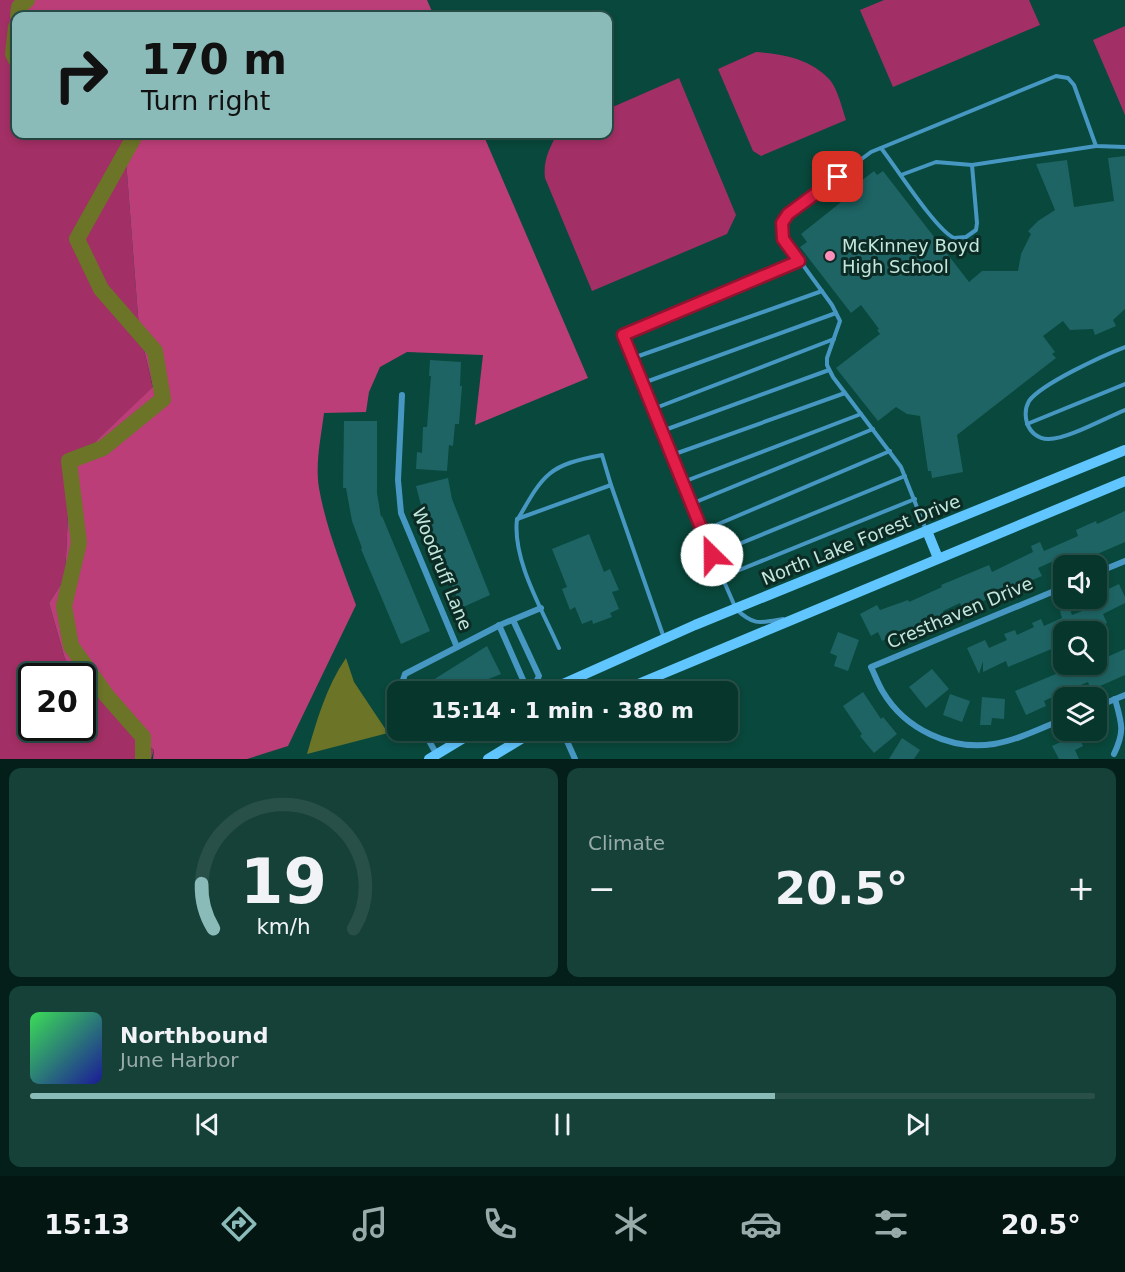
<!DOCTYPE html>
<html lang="en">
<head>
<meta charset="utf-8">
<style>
  :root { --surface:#07362d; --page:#154139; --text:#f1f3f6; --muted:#98abaa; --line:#285049; --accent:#8bbbb9 }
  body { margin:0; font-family:"DejaVu Sans",sans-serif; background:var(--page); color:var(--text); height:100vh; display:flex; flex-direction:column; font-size:22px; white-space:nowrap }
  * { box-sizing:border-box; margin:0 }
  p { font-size:20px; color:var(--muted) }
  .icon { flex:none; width:33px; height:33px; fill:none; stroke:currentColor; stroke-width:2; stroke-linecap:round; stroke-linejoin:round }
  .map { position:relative; height:759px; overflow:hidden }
  .side { display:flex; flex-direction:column; gap:9px; padding:9px; background:#041e19; flex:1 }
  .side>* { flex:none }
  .banner { position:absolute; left:12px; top:12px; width:600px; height:126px; border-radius:12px; box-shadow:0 3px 9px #0003,0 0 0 2px var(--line); background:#8bbbb9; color:#111; overflow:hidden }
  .buttons { position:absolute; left:1053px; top:555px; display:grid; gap:12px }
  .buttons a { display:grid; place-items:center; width:54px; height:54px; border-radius:12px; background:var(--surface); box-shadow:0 3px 9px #0003,0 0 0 2px var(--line); font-size:30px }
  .speed { position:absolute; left:18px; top:663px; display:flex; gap:12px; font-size:30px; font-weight:700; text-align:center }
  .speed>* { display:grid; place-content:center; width:78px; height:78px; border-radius:50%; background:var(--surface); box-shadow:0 3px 9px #0003,0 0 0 2px var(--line); line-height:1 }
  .speed .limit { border:3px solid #111; border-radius:9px; background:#fff; color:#111 }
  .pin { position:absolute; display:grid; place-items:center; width:51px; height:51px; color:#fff; margin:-26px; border-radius:12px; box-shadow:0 3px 9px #0006 }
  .me { position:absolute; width:66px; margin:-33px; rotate:337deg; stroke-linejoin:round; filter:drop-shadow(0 0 4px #0008) }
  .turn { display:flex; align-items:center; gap:21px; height:126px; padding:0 30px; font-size:27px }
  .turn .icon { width:78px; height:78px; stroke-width:2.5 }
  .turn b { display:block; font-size:42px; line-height:51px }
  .big { font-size:45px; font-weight:700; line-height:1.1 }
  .side .tile { flex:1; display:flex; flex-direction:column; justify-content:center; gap:9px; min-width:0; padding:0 21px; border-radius:12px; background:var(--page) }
  .side .dial { align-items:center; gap:0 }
  .dial svg { height:156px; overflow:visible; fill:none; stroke:var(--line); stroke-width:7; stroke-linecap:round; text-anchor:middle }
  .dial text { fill:var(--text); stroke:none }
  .song { display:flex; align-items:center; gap:18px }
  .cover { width:72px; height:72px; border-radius:9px; background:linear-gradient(135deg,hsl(130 70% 55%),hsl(240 70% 35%)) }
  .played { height:6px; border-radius:3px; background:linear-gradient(90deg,var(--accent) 70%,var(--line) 70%) }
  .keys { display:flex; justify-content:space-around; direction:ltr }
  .heat { display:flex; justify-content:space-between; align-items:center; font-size:33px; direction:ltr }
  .side .tiles { flex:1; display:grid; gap:9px; grid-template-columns:1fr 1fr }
  .tile:last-child { grid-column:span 2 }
  .trip { position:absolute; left:387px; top:681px; width:351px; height:60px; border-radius:12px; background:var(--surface); box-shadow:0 3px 9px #0003,0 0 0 2px var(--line); font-weight:700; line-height:60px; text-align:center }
  .dock { display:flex; height:96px; justify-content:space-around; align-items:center; background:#031612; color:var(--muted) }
  .dock .icon { width:42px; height:42px }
  .dock .on { color:var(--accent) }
  .dock b { font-size:27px; color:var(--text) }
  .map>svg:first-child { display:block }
  .green { fill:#a22f65 }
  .forest { fill:#bb3e78 }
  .water { fill:#6b7427 }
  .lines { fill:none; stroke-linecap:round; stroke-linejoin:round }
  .river { stroke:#6b7427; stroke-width:16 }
  .building { fill:#1e6464 }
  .service { stroke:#4797c3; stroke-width:4 }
  .minor { stroke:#4797c3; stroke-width:6 }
  .secondary { stroke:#61c6ff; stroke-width:10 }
  .route-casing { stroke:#92132f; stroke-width:15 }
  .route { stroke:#e11d48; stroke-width:10 }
  .poi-dot { fill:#ff8ebb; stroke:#0b2b24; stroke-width:2 }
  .labels { text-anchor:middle; stroke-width:6; stroke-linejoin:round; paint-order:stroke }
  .poi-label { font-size:18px; fill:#c4e7dd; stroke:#0b2b24; text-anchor:start }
  .street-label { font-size:18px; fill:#c4e7dd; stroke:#0b2b24 }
</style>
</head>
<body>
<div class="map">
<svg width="1125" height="759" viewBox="0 0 1125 759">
  <rect width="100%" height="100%" fill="#09483c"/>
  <g class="green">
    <path d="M0 0H27L24 16H16V49L13 65 16 68V134H124L139 329 153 388 96 441 70 472 65 578 49 603 65 659 81 676H32V728H82L83 679 119 720 154 750 151 759H0Z"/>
    <path d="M884 0H1029L1040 25 893 87 860 10Z"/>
    <path d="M1125 26V115L1093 40Z"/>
    <path d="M756 52C783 54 811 59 830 80 838 90 842 108 846 120L761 156 753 151 718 69Z"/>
    <path d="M679 78 736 215 727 234 592 291 545 178C543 161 549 149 557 134H608V109Z"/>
  </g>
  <g class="forest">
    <path d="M27 0H427L434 16H24Z"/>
    <path d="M124 134H483L588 378 475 425 483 355 407 352 380 367 369 392 366 412 324 413C321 437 315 464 319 488 326 528 342 567 356 605L288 746 247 759H153L154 750 119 720 65 659 49 603 65 578 70 472 96 441 153 387 139 329Z"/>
  </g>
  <path class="water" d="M346 658 354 682 388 733 307 754C317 720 326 687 346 658Z"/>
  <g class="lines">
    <g class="river">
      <path d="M18 16 19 7 27 0"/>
      <path d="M16 27 13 54 16 60"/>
      <path d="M133 134 134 137 77 239 101 289 155 351 163 399 103 448 69 461 79 543 64 606 71 646 107 696 143 737V759"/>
    </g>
  </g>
  <g class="building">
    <path d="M1125 156V309L1113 320 1116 326 1095 335 1093 329 1070 330 1063 321 1043 336 1055 352 1052 354 1056 358 957 435 963 472 932 478 931 471H928L920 416 907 414 896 407 878 421 836 368 880 334 877 330 879 329 861 305 851 313 800 247 807 242 801 234 850 195 848 191 874 171 877 175 883 171 969 282 982 271H1018L1021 254 1031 234 1028 231 1038 221 1055 210 1036 164 1067 160 1074 207 1114 201 1108 158Z"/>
    <path d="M430 360 461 362 460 386H462L459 424H455L453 446 449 445 447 471 416 469 417 452 422 453 423 427H427L431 376H429Z"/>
    <path d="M344 421H377V493L381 517 382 516 430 631 401 644 361 549 362 548 352 521 346 488H343Z"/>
    <path d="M448 478 452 499 490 595 461 608 422 509 416 486Z"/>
    <path d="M1125 511V542L1072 565 1069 558 1059 562 1058 559 1038 568 1042 576 1008 590 1006 586 986 595 988 599 963 610 960 603 943 611 945 617 937 621 935 618 918 626 919 628 910 632 909 627 892 634V636L882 641 878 632 871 636 860 614 877 605 880 610 908 600 909 602 942 587 941 585 989 565 992 572 1033 552 1031 546 1040 542 1044 551 1078 536 1076 530 1096 521 1097 524Z"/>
    <path d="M589 534 604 572 610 569 619 590 612 592 619 609 610 613 612 617 593 624 592 620 582 624 575 607 570 610 562 589 567 587 552 549Z"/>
    <path d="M1119 584 1125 597V603L1103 614 1107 623 1089 632H1064V639L1052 644 1054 648 1008 667 1006 661 983 672V661L979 674 967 648 985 640 989 648 1007 640 1004 634 1015 630 1017 635 1034 627 1032 623 1041 619 1044 626 1062 618 1060 611 1069 607 1072 615 1090 608 1087 600 1096 598V595Z"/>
    <path d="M838 632 859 640 848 671 834 666 837 656 830 653Z"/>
    <path d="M487 646 501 674 486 680 467 692H414Z"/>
    <path d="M1125 649V675L1091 690 1088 682 1071 689 1075 698H1063L1061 693 1044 701 1046 706 1026 715 1015 691 1068 669 1067 667 1072 664H1096V662Z"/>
    <path d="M932 669 949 689 926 708 909 687Z"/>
    <path d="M863 692 881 719 883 717 897 734 874 753 860 736 862 734 843 706Z"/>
    <path d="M950 694 970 701 962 722 943 715Z"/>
    <path d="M982 697 1005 699 1004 719 992 718 991 725H980Z"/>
    <path d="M1078 734 1083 746 1075 750 1079 759H1059L1052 746Z"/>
    <path d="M902 738 920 750 914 759H889Z"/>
  </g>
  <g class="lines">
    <g class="service">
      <path d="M881 148C896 167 935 229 954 238L966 237 976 230 977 223 972 165"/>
      <path d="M901 175 936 162 972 165 1096 146"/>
      <path d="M1125 347C1104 355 1041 384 1029 401 1025 408 1025 416 1027 423 1030 432 1038 439 1048 439 1066 440 1107 417 1125 410"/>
      <path d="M633 358 822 291"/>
      <path d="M643 383 836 313"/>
      <path d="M653 409 834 339"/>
      <path d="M1027 424 1125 384"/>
      <path d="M662 431 829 370"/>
      <path d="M672 455 845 393"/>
      <path d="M683 482 861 414"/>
      <path d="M691 504 873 429"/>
      <path d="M518 519C544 473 549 465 602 455L611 485"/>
      <path d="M926 530 901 467 833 377 827 365V358L840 321 832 305 784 239 782 223 788 214 871 152 1056 76 1068 78 1074 85 1096 146 1125 147"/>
      <path d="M702 531 890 451"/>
      <path d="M712 555 905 476"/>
      <path d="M722 577 915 499"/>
      <path d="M783 619C760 623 754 626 736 609L702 531 623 335 799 261"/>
      <path d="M559 648C543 611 512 560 517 519L611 485 664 638"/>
    </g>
    <g class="minor">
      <path d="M402 395 398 480 401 513 457 647"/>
      <path d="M1096 573 1125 561"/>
      <path d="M1064 587 871 667C875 675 878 684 883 692 905 729 951 751 994 744 1018 740 1041 728 1064 719"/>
      <path d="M513 620 539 676 534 686"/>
      <path d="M499 625 524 682 534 686"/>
      <path d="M399 692 405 674 500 625 541 608"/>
      <path d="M1096 707 1125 695"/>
      <path d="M423 730 437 755"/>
      <path d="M562 730 575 759"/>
      <path d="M1114 754C1125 731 1122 724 1115 699"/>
    </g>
    <g class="secondary">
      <path d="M927 531 938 558"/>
      <path d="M545 692 695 625 1125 450"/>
      <path d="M619 692 1125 481"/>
      <path d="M429 759 477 730"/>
      <path d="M488 759 536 730"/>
    </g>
  </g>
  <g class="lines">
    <g class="route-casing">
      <path id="route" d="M712 555 623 335 799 261 783 239 782 223 788 214 838 177"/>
    </g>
    <use href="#route" class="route"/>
  </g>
  <circle class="poi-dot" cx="830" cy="256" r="6"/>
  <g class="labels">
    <g class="poi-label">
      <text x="842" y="252">McKinney Boyd<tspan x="842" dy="21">High School</tspan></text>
    </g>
    <g class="street-label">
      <text transform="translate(861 540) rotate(-22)" y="6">North Lake Forest Drive</text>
      <text transform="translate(442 569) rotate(68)" y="6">Woodruff Lane</text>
      <text transform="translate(960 613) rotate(-23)" y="6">Cresthaven Drive</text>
    </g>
  </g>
</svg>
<div class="buttons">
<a><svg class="icon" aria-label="sound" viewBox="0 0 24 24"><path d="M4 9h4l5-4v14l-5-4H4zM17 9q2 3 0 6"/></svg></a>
<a><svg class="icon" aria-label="search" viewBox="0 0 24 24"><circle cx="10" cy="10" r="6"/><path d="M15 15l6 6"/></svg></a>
<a><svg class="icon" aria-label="layers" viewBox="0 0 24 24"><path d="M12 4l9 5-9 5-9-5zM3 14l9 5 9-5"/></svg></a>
</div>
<div class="speed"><div class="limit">20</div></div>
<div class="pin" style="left:838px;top:177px;background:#d93025"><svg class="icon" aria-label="arrive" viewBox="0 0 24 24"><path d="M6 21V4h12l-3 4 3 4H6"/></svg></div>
<svg class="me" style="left:712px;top:555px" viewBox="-20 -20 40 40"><circle r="19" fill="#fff"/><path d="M0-13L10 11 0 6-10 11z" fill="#e11d48"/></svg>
<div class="trip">15:14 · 1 min · 380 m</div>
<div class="banner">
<div class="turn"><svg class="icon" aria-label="right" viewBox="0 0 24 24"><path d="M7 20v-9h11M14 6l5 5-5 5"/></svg><div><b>170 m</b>Turn right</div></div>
</div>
</div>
<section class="side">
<div class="tiles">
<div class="tile dial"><svg viewBox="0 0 100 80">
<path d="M14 69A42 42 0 1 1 86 69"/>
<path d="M14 69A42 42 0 0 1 8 46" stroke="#8bbbb9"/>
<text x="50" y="56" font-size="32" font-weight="700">19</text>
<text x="50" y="72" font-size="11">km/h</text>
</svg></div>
<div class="tile"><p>Climate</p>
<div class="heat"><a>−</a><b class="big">20.5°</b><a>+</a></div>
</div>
<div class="tile">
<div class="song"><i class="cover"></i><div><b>Northbound</b><p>June Harbor</p></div></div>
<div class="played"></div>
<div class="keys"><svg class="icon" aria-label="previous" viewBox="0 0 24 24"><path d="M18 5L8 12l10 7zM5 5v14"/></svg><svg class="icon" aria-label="pause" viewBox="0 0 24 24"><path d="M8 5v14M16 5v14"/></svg><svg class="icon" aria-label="next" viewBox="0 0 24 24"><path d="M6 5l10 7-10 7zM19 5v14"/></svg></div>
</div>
</div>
</section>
<nav class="dock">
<b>15:13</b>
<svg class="icon on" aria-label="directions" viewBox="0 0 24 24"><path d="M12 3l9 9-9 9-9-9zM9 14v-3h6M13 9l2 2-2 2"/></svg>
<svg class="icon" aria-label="music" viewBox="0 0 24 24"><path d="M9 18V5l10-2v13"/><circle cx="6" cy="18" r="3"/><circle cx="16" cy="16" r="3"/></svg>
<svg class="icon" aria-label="phone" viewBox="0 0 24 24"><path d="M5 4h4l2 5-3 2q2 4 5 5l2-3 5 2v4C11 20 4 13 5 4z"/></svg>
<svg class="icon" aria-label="climate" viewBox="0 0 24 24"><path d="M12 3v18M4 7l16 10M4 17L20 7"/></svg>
<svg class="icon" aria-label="car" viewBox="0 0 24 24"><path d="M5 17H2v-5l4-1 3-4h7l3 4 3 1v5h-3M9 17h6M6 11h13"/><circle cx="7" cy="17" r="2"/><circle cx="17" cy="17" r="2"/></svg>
<svg class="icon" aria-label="filters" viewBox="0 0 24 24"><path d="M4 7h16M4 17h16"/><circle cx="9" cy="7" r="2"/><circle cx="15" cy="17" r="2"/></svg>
<b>20.5°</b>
</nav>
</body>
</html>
